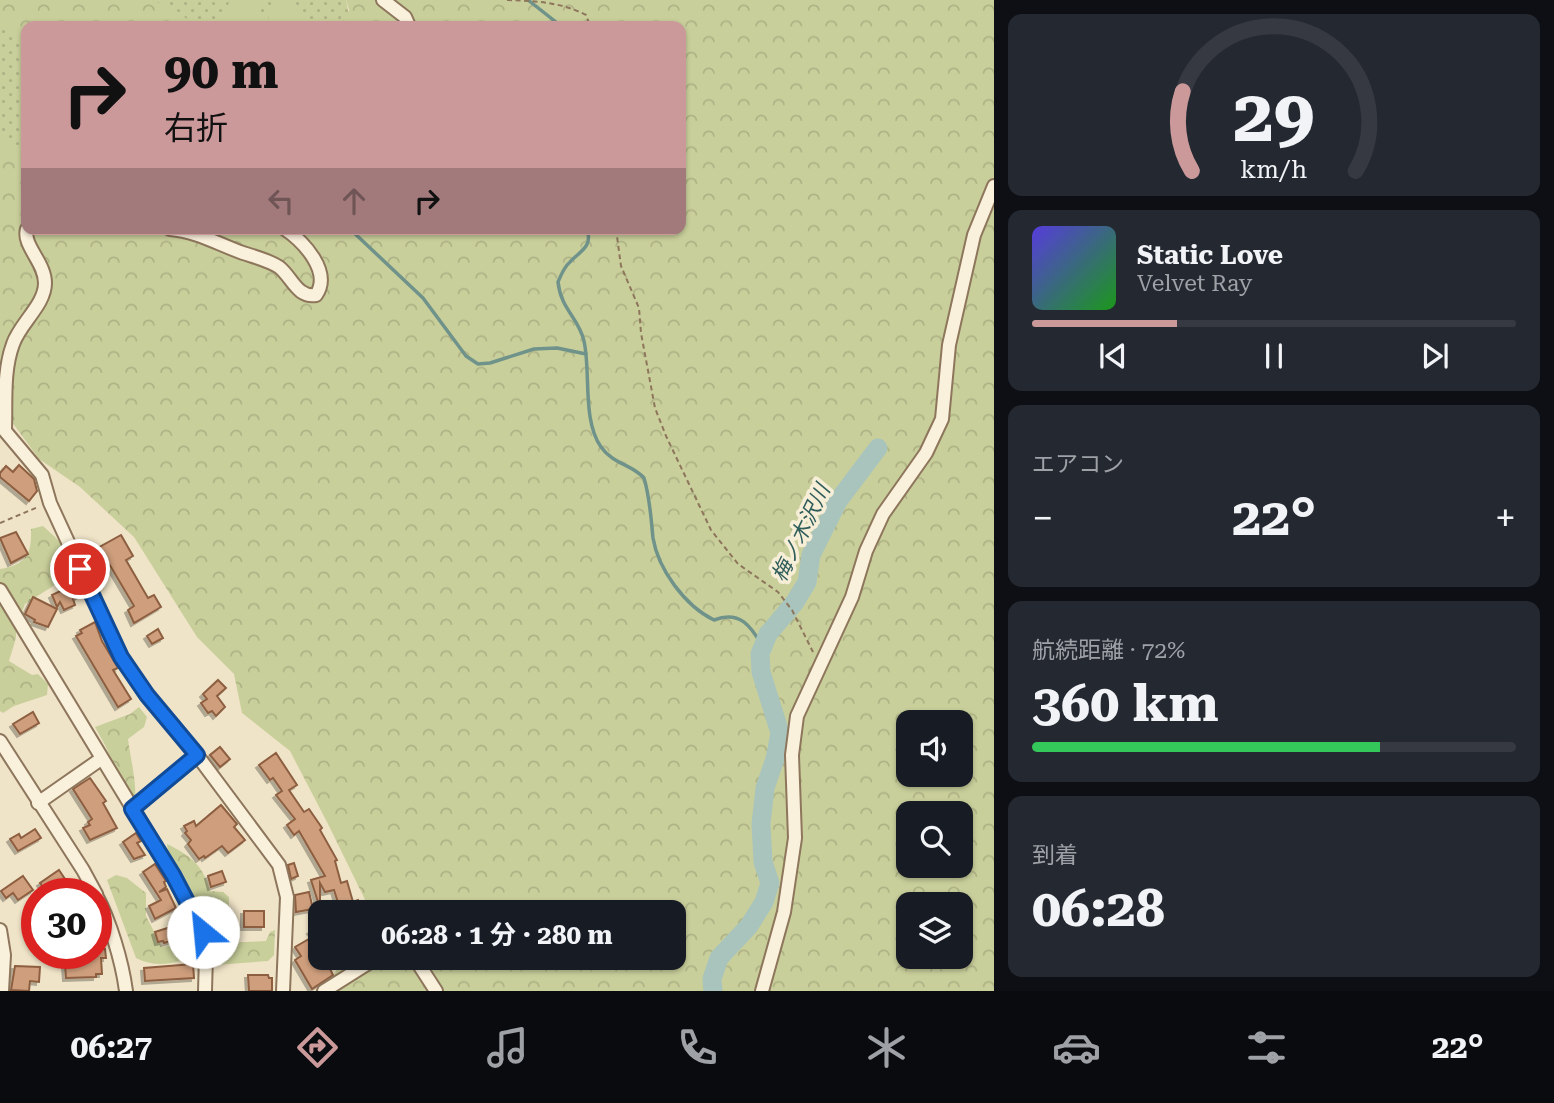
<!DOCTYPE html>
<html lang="ja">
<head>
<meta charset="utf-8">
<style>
  :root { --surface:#171b24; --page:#242831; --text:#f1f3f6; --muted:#9ea1a6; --line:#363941; --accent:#cc999b }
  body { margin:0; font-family:"Roboto Serif","Noto Sans JP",serif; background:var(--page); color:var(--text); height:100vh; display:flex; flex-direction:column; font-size:26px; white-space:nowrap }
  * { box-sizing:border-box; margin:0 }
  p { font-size:23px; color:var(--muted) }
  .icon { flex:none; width:38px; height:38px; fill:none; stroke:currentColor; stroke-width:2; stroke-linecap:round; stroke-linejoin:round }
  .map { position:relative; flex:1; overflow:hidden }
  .panel { display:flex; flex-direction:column; gap:14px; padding:14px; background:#0d0f14; width:560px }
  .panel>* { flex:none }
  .hud { position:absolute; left:21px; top:21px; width:665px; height:214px; border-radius:14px; box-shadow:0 2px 5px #0004; background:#cc999b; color:#111; overflow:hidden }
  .buttons { position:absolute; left:896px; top:710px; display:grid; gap:14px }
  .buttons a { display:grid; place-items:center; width:77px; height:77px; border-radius:14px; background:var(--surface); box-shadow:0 2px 5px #0004; font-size:35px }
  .speed { position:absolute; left:21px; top:878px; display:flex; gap:14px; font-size:35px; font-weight:700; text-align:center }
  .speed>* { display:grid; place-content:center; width:91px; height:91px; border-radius:50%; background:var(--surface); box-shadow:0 2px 5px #0004; line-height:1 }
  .speed .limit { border:10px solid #d22; background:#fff; color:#111 }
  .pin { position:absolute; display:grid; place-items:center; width:60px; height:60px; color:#fff; margin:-30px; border:4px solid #fff; border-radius:50%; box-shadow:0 2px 7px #0007 }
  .me { position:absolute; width:77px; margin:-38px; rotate:332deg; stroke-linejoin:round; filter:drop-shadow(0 0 5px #0008) }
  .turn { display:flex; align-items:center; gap:24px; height:147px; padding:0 28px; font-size:32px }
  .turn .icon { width:91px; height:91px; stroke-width:2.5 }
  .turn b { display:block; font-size:49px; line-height:60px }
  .lanes { display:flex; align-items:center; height:66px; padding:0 28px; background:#0003; justify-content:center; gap:35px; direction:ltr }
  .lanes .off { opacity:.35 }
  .big { font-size:52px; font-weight:700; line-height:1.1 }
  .panel .tile { flex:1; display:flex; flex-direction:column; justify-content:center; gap:10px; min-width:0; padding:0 24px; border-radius:14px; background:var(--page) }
  .panel .dial { align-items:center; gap:0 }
  .dial svg { height:182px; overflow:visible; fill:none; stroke:var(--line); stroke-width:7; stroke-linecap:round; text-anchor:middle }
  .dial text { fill:var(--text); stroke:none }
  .song { display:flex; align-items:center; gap:21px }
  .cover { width:84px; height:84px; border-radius:10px; background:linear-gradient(135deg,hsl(250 70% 55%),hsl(120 70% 35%)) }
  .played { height:7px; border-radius:4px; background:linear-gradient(90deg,var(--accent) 30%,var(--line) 30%) }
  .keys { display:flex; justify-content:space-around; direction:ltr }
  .heat { display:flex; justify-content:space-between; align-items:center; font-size:38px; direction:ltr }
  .charge { height:10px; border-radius:5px; background:linear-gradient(90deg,#34c759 72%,var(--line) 0) }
  .trip { position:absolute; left:308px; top:900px; width:378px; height:70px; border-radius:14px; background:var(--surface); box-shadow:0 2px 5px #0004; font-weight:700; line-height:70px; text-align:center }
  .menu { display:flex; height:112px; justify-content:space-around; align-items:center; background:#090b0e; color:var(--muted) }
  .menu .icon { width:49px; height:49px }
  .menu .active { color:var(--accent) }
  .menu b { font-size:32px; color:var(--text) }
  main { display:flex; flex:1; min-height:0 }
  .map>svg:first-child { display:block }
  .grass { fill:url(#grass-dots) }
  .forest { fill:url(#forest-crowns); fill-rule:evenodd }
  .pitch { fill:#c9cf9b }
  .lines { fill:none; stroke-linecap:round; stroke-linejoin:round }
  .stream { stroke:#6f938a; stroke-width:3.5 }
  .river { stroke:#a9c4bc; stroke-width:19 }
  .building { fill:#cf9f7d; stroke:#8d5f41; stroke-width:2; filter:url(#shadow) }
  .minor-casing { stroke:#8d765c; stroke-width:16 }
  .path { stroke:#8d765c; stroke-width:2; stroke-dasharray:5 3.5; stroke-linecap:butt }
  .minor { stroke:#faf1dc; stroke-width:12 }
  .route-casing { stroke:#114b97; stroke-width:18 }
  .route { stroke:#1a73e8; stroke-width:12 }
  .labels { text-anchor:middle; stroke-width:7; stroke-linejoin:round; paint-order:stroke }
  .water-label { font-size:21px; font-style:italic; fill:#2f5d5a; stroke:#f7eed8 }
</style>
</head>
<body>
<main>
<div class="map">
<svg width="994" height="991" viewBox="0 0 994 991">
  <defs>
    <pattern id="grass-dots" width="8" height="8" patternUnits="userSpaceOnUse" patternTransform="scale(1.75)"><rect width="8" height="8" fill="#c9cf9b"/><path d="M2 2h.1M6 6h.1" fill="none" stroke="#aeb285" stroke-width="1.8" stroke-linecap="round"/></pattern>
    <pattern id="forest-crowns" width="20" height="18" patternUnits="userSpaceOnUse" patternTransform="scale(1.75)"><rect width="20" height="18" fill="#c9cf9b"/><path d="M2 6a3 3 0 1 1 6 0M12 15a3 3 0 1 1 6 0" fill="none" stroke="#aeb285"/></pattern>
    <filter id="shadow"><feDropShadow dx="-3" dy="3" stdDeviation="0" flood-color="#0004"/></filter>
  </defs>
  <rect width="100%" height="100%" fill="#f0e4c8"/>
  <path class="grass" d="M0 0H346L351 26H26V184L0 166Z"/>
  <g class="forest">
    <path d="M0 0H153L186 18 191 26H26V49L0 21Z"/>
    <path d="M346 0H994V991H319L348 957H674V912H371L329 826 290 751 242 713 234 674 197 637 134 537 80 487 39 459 6 414 0 389V134L20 152 26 153V229H681V26H340L349 10ZM908 723H961V775H908ZM908 814H961V866H908ZM908 905H961V957H908Z"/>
    <path d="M43 526C58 540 75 552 72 574L25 604 16 627V638L9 661 32 675 38 674 48 684 47 695 14 706 3 713 0 711V569C26 565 32 554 31 529Z"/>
    <path d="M139 707 147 717 144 727 128 739C130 755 137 785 135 799H128L105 745 95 727 130 714Z"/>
    <path d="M167 844C190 855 204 866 210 891L223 892 229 897V911L214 918C212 947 246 942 266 941L270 932 275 930 274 955 268 961 216 965 212 957 203 913 169 863Z"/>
    <path d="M116 875 127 878 146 893V916L162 947 186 943 193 948V957C173 964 155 968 136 958L107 880Z"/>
  </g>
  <g class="pitch">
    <path d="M231 0H257L260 5 259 26H225L226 8Z"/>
    <path d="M277 0H291L300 12 304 26H269L268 10Z"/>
  </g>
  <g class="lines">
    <g class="stream">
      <path d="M528 0 561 26"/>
      <path d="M350 229 423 298 466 356 478 364 490 363 534 349 557 348 586 354"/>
      <path d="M587 229C593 247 580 251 570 262 564 267 561 275 558 282 561 310 579 318 584 341 591 372 582 420 601 447 613 464 633 465 644 478 650 498 651 518 653 538 658 569 685 606 714 620 740 610 751 626 763 647"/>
    </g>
    <path class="river" d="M713 991 712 979 719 958 749 926 764 902 770 883 763 862 761 824 765 788 775 759 780 733 761 672 760 654 768 634 795 602 807 582 811 555 838 501 878 448"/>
  </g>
  <g class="building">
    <path d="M19 465 34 479 37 491 29 501 0 477V473L6 466 13 472Z"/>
    <path d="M16 532 28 554 11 563 0 538Z"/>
    <path d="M121 535 133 556 126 560 148 598 154 595 161 607 134 623 128 610 134 606 111 567 106 559 102 560 96 549Z"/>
    <path d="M73 585 79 596 73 599 75 605 64 610 60 602 57 607 52 595Z"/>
    <path d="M33 597 57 609 48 627 34 622 35 620 25 614Z"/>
    <path d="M95 622 102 641 118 668 113 670 131 699 118 707 76 636 82 633 80 630Z"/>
    <path d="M158 629 163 638 152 644 147 636Z"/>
    <path d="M218 680 226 688 217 696 225 707 216 716 212 711 208 713 201 703 207 699 203 694Z"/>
    <path d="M33 712 39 723 20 734 13 724Z"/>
    <path d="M220 747 230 759 220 767 210 755Z"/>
    <path d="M276 753 297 785 289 790 304 812 309 809 322 828 320 830 337 860 335 861 341 883 347 881 353 902 358 900 363 912H341L334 890 325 892 320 883V902H318L311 880 325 876 299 831 294 835 287 825 295 819 276 795 282 791 273 778 270 780 259 765Z"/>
    <path d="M90 778 106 801 103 803 117 828 90 840 83 828 90 825 88 822 92 819 73 789Z"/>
    <path d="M221 805 237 824 234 827 245 840 228 853 222 846 205 858 204 856 199 859 188 844 191 840 185 833 187 831 184 826 194 821 196 826Z"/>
    <path d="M35 829 41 838 18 851 10 839 19 834 21 838Z"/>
    <path d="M136 833 141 841 137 843 145 855 134 859 123 842Z"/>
    <path d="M294 863 298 876 291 879 288 865Z"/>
    <path d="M155 864 166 881 164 882 166 887 159 892 167 889 176 908 155 919 149 906 161 900 143 872Z"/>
    <path d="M59 870 69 885 55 894H48L40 883Z"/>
    <path d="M222 871 226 882 211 887 208 876Z"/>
    <path d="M23 876 33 890 18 900 13 893 6 898 1 891Z"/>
    <path d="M309 892 313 909 296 912 295 895Z"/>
    <rect x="244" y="911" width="20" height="16"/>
    <path d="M217 920H235V933L221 934V930H217Z"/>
    <path d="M180 924 184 937 164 943 163 941 158 942 155 932Z"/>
    <path d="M320 925V957H342L328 965 333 975 312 989 295 960 301 956 295 947 314 936 310 931Z"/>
    <path d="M96 949H105L106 958H101L102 974H96V977L66 978 65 965H72V961L85 960 84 957 97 956Z"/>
    <path d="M193 964 194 978 145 981 144 968Z"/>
    <path d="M15 966 40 967 39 982 30 981 29 991 11 990Z"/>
    <path d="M248 975H268L269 978H272V991H249Z"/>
  </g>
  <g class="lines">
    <g class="minor-casing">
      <g id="minor">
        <path d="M383 0 405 17 409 26"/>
        <path d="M170 229C196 231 218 244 243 253 255 257 268 260 279 267 292 277 297 298 316 295 332 272 304 242 285 229"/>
        <path d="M0 425 42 475 50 503 121 657 147 695 197 755 279 865 287 897 283 991"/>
        <path d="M5 429C6 401 3 371 13 344 20 323 45 305 45 283 45 262 22 245 27 229"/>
        <path d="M0 590 173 875 203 932 206 956 205 991"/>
        <path d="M0 741 83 870 96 894"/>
        <path d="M38 803 101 759"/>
        <path d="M132 809 197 755"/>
        <path d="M96 895C110 921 122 961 126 991"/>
        <path d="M0 930 4 955 2 991"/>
        <path d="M414 957 436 991"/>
        <path d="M324 991 378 957"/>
        <path d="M762 991 784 912 795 838 792 755 797 716 852 597 866 551 883 514 926 453 942 419 949 345 974 235 994 186"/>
      </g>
    </g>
    <g class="path">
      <path d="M507 0C535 1 561 2 586 15L590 26"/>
      <path d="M616 229 621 266 639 308 641 333 655 408 666 436 711 530 738 564 778 592 792 610 813 652"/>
      <path d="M0 523 38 507"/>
    </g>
    <use href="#minor" class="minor"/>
  </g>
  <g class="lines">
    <g class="route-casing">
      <path id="route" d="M80 569 121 657 147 695 197 755 132 809 173 875 203 932"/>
    </g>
    <use href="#route" class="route"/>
  </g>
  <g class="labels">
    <g class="water-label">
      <text transform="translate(801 533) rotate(-64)" y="7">梅ノ木沢川</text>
    </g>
  </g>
</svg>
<div class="buttons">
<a><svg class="icon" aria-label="sound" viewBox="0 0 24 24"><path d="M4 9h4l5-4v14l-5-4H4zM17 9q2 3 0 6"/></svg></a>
<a><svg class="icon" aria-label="search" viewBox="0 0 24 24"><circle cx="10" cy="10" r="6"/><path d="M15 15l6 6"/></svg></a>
<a><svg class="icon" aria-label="layers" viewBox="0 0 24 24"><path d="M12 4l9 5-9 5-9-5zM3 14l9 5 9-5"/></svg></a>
</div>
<div class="speed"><div class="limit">30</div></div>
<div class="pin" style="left:80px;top:569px;background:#d93025"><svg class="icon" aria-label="arrive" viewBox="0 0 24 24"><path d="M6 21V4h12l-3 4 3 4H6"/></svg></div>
<svg class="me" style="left:203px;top:932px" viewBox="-20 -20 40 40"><circle r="19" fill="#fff"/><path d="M0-13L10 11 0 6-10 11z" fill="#1a73e8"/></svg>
<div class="trip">06:28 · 1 分 · 280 m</div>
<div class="hud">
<div class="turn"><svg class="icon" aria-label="right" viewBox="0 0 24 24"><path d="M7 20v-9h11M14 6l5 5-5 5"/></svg><div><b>90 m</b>右折</div></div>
<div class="lanes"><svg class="icon off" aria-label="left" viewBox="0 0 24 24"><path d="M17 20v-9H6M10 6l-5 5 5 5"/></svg><svg class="icon off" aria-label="ahead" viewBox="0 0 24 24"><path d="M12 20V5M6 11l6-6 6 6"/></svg><svg class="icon" aria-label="right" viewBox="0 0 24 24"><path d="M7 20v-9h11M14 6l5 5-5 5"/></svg></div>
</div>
</div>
<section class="panel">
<div class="tile dial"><svg viewBox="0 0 100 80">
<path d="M14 69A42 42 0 1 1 86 69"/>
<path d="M14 69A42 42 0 0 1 10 34" stroke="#cc999b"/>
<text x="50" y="56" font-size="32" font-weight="700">29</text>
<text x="50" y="72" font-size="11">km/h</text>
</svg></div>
<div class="tile">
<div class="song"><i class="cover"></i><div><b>Static Love</b><p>Velvet Ray</p></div></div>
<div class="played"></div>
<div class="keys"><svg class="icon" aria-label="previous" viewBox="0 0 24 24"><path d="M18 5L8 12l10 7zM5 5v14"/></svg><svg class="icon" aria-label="pause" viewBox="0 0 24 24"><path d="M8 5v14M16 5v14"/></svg><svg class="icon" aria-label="next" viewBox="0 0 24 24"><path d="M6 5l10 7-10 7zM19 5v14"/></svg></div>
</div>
<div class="tile"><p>エアコン</p>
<div class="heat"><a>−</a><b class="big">22°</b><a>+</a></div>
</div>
<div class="tile"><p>航続距離 · 72%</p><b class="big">360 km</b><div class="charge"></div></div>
<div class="tile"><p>到着</p><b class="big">06:28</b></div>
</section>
</main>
<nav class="menu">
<b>06:27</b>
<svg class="icon active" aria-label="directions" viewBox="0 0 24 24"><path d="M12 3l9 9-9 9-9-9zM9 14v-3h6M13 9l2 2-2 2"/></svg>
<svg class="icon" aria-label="music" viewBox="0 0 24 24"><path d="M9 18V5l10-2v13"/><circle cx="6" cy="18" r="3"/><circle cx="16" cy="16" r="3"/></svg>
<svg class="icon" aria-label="phone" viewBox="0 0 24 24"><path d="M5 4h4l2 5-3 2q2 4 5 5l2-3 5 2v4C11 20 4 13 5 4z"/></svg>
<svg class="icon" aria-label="climate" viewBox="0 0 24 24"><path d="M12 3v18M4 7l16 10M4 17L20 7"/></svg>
<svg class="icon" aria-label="car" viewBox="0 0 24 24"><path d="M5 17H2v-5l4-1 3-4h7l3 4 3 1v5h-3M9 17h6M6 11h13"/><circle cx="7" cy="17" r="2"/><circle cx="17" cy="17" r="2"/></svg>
<svg class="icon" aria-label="filters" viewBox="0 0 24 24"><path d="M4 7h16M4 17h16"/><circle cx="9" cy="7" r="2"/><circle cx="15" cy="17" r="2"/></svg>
<b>22°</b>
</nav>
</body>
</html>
